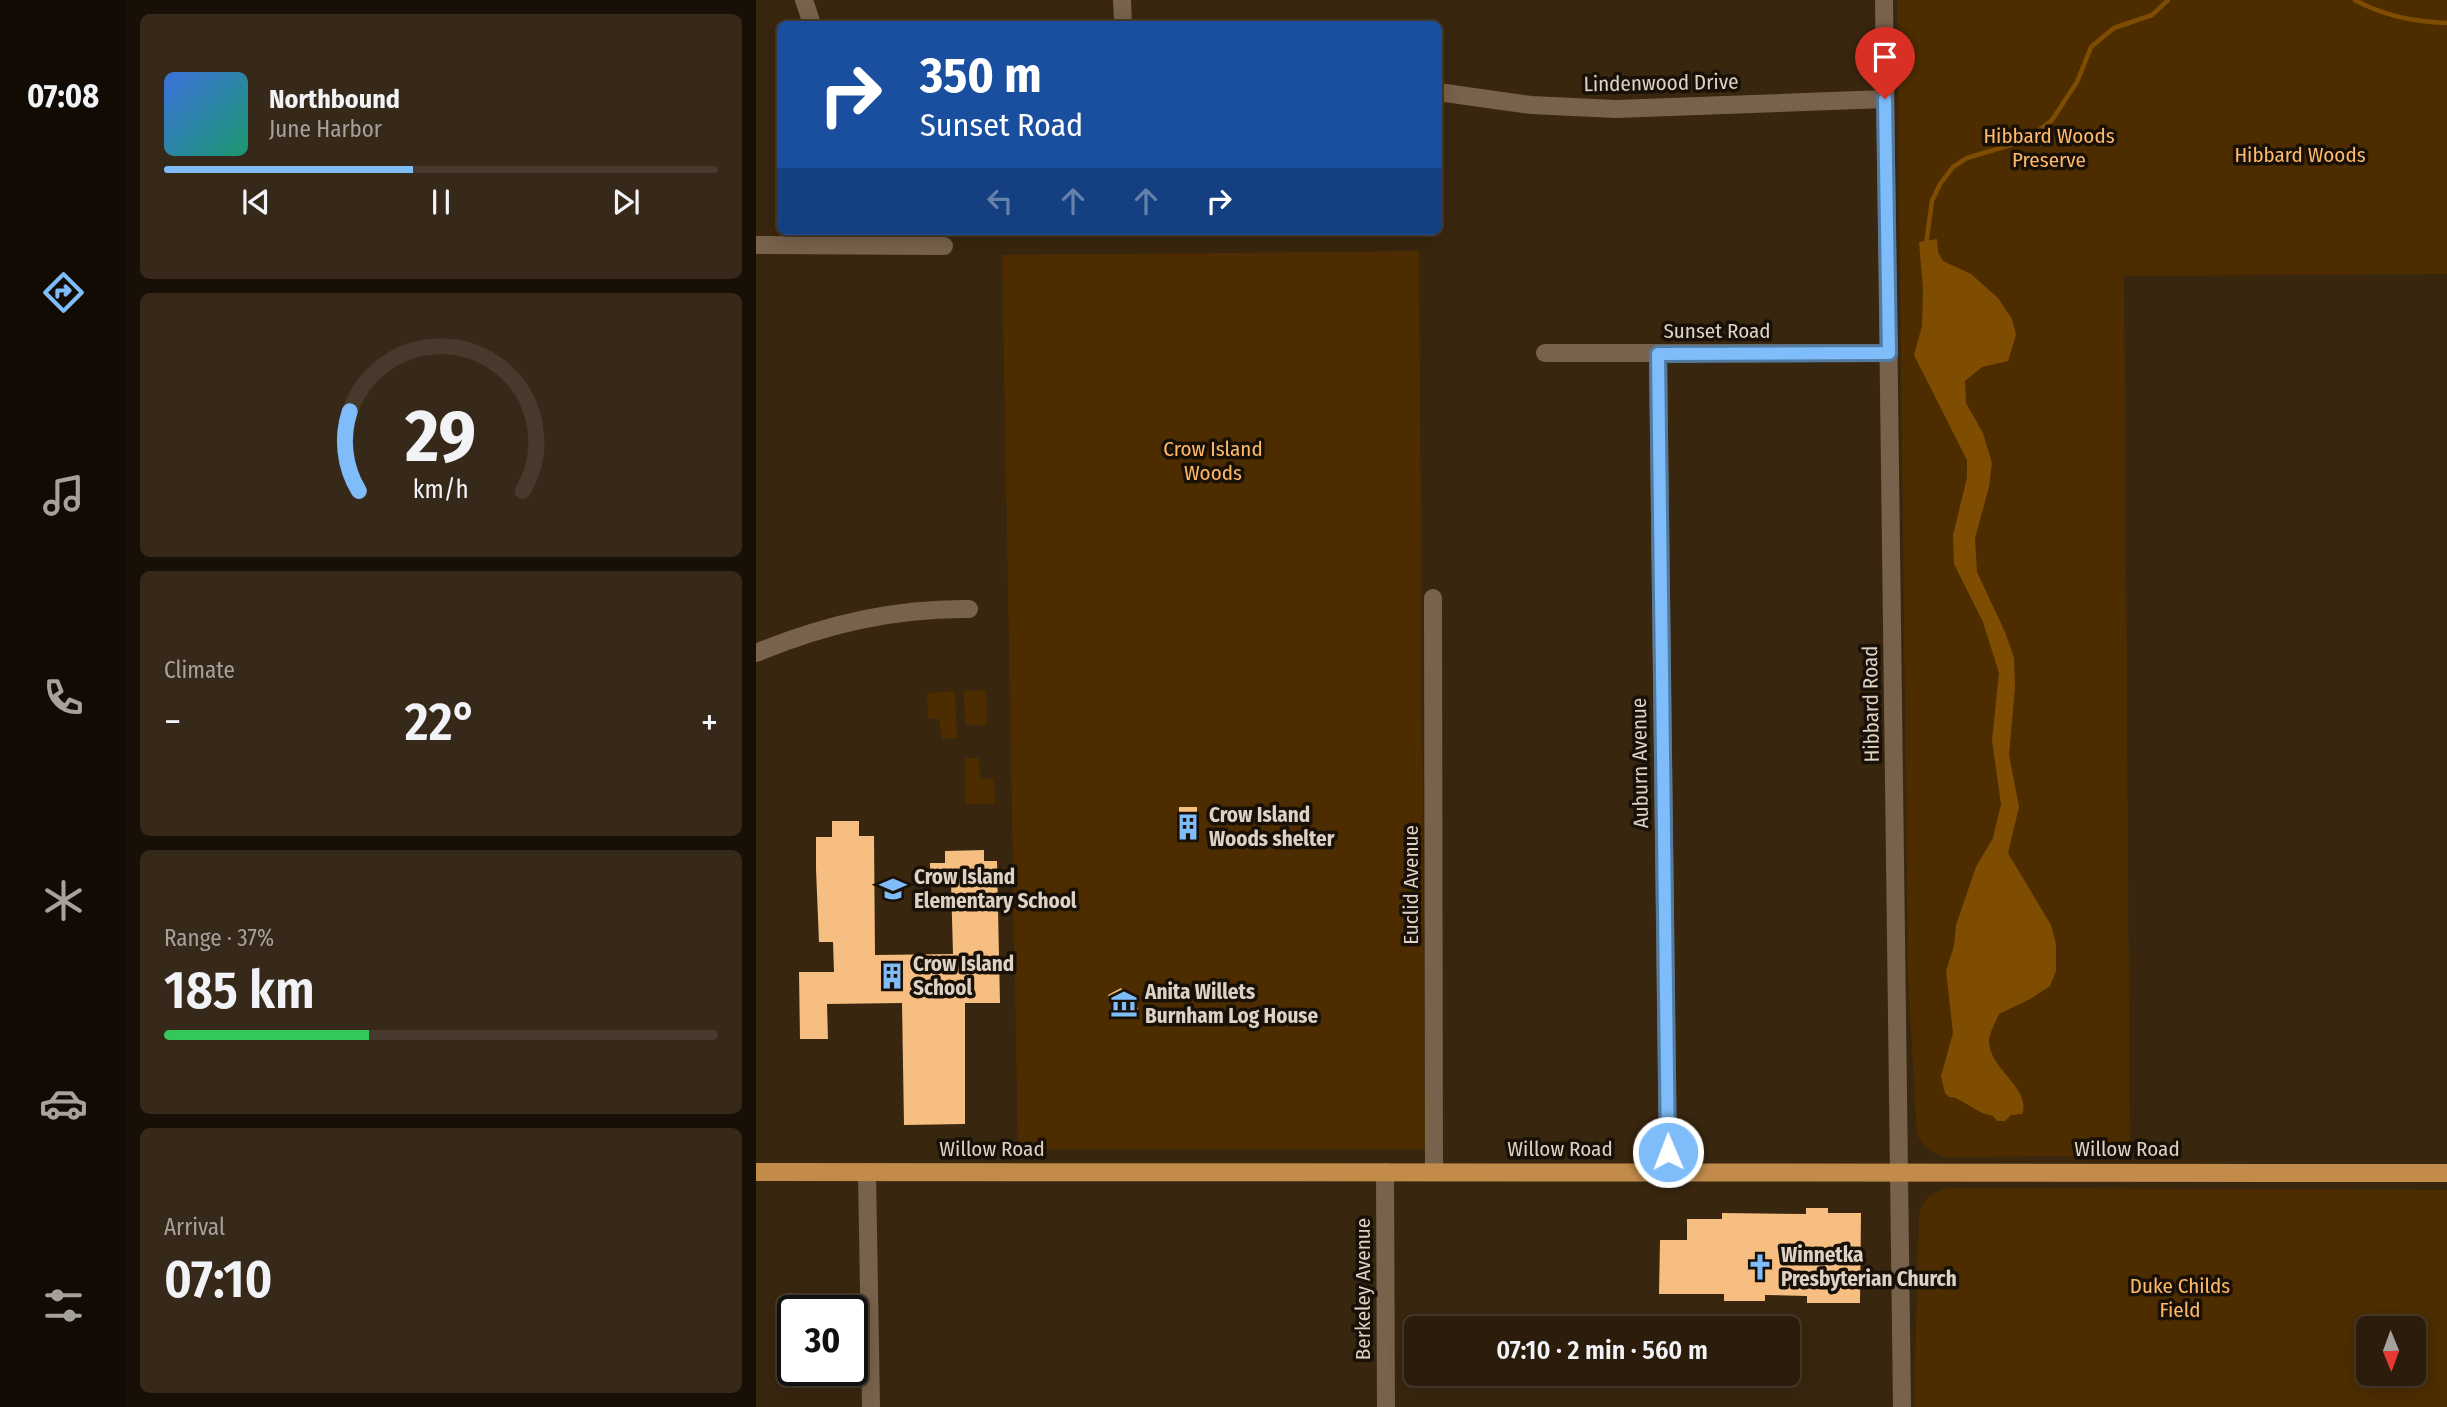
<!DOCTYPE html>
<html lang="en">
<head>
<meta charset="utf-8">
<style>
  :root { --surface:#2b1c0b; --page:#372919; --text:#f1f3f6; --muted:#a6a19d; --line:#473a2c; --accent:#7ebdf9 }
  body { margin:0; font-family:"Fira Sans Condensed",sans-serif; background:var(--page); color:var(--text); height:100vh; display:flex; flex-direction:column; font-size:26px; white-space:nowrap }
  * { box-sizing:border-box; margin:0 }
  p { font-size:23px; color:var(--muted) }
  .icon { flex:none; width:38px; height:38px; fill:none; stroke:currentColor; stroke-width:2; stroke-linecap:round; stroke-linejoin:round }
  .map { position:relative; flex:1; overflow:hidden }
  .details { display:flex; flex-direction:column; gap:14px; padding:14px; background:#180f06; width:630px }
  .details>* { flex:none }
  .top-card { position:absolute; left:21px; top:21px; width:665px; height:214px; border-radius:10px; box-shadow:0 4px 18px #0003,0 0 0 2px var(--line); background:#1a4fa0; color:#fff; overflow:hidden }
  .needle { width:46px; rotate:179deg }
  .buttons { position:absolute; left:1600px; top:1316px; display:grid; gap:14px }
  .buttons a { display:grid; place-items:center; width:70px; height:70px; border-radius:10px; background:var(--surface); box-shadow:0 4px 18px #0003,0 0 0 2px var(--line); font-size:35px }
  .speed { position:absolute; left:21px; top:1295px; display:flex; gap:14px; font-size:35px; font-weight:700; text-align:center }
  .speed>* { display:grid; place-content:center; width:91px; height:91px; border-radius:50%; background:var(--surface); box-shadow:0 4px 18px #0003,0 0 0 2px var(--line); line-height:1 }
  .speed .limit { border:4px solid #111; border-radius:10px; background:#fff; color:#111 }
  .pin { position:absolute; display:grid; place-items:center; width:60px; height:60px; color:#fff; margin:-72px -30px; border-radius:50% 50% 50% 0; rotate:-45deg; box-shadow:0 0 7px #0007 }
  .pin .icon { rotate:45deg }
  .me { position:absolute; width:77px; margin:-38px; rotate:359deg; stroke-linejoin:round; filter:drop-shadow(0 0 5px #0008) }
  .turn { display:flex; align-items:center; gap:24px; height:147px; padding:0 28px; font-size:32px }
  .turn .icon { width:91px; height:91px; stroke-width:2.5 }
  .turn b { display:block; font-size:49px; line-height:60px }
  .lanes { display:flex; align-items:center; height:66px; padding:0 28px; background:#0003; justify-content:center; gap:35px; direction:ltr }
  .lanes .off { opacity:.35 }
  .big { font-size:52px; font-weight:600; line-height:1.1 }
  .details .tile { flex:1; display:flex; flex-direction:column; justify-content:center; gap:10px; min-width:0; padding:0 24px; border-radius:10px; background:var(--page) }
  .details .dial { align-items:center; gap:0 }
  .dial svg { height:182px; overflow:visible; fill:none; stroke:var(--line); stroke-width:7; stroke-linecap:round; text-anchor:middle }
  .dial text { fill:var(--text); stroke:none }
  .song { display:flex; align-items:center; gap:21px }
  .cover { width:84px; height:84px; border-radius:10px; background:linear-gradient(135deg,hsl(220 70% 55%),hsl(160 70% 35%)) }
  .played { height:7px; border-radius:4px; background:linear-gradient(90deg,var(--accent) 45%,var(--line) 45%) }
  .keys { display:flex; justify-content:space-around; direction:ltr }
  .heat { display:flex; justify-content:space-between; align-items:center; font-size:38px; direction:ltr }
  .charge { height:10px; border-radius:5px; background:linear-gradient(90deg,#34c759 37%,var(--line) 0) }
  .trip { position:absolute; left:648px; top:1316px; width:396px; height:70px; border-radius:10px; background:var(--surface); box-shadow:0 4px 18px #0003,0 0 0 2px var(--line); font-weight:600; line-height:70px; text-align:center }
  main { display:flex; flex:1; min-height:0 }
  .tab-bar { display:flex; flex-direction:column; width:126px; justify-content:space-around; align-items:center; background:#110b04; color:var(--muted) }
  .tab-bar .icon { width:49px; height:49px }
  .tab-bar .current { color:var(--accent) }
  .tab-bar b { font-size:32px; color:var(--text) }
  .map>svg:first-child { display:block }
  .green { fill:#4d2d00; fill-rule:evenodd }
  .water { fill:#7f4d02 }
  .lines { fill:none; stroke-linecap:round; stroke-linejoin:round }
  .stream { stroke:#7f4d02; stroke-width:4.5 }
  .building { fill:#f6be81 }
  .minor { stroke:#78624b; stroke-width:18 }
  .major { stroke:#c28b4a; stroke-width:18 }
  .route-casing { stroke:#527ba2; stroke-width:18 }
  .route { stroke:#7ebdf9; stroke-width:12 }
  .labels { text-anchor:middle; stroke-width:7; stroke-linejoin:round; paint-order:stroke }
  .street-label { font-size:21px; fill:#dfd2c5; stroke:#191108 }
  .park-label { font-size:21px; fill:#ffb96a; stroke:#191108 }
  .poi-label { font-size:21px; font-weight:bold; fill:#dfd2c5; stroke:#191108; text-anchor:start }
</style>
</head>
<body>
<main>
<nav class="tab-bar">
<b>07:08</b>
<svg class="icon current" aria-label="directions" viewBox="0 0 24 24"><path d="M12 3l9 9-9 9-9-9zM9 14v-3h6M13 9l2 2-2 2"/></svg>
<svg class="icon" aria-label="music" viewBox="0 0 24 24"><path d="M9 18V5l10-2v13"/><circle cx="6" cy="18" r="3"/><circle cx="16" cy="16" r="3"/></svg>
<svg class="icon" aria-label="phone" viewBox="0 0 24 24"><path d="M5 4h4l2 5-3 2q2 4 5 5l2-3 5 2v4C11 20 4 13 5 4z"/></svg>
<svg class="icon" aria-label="climate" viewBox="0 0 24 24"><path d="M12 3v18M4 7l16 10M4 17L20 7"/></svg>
<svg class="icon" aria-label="car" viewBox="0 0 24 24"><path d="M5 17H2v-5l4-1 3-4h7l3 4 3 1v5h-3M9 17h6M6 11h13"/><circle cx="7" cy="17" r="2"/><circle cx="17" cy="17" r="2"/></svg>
<svg class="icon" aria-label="filters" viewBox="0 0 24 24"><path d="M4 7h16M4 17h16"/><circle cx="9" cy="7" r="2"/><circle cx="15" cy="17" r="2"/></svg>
</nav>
<section class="details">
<div class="tile">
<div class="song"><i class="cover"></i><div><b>Northbound</b><p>June Harbor</p></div></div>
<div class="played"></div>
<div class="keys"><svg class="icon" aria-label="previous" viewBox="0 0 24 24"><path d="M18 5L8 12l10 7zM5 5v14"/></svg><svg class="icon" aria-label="pause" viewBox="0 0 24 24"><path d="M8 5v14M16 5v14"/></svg><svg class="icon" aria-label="next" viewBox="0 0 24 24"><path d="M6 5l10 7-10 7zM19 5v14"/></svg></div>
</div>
<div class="tile dial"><svg viewBox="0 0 100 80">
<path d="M14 69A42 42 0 1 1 86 69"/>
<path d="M14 69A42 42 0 0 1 10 34" stroke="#7ebdf9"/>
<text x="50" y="56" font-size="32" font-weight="700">29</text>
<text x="50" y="72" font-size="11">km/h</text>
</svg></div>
<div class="tile"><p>Climate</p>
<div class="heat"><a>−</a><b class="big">22°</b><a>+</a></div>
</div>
<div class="tile"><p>Range · 37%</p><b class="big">185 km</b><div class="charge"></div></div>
<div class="tile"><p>Arrival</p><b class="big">07:10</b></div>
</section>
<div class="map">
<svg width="1691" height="1407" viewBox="0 0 1691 1407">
  <rect width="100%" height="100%" fill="#39260f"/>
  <g class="green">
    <path d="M1141 0H1691V274L1368 276 1374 1156 1189 1157C1176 1153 1168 1147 1161 1135L1152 978Z"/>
    <path d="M663 251 669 1149H262L246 255Z"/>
    <path d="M230 690 231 725H209L208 691Z"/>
    <path d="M199 691 201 738 186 739 183 719 172 718 171 693Z"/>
    <path d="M209 758H223L224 779 238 778 239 804H210Z"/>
    <path d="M1193 1188 1691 1190V1407H1158L1163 1215C1170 1196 1173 1194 1193 1188ZM1657 1328V1374H1612V1328Z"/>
  </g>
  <path class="water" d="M1181 239 1182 252 1187 261 1215 274 1242 298 1256 319 1260 335 1252 361 1226 367 1209 381 1210 403 1227 433 1236 463 1233 487 1219 538 1221 572 1249 632 1258 658 1259 687 1253 755 1263 807 1252 853 1295 925 1300 944V971L1294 986 1274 999 1243 1014C1240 1021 1234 1032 1233 1040 1232 1069 1276 1088 1266 1114L1255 1115 1249 1121H1241L1237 1116 1226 1113 1200 1098 1193 1097 1189 1093 1185 1076 1197 1033 1190 971 1198 946 1200 925 1220 867 1237 838 1245 804 1236 740 1243 673 1227 622 1198 564 1197 535 1211 478V460L1158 355 1166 326 1167 289 1163 242Z"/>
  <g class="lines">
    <g class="stream">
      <path d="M1599 0C1626 15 1660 22 1691 23"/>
      <path d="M1170 245 1176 201 1184 184 1197 167 1211 158 1271 140 1296 120 1321 82 1335 47 1358 28 1396 15 1412 0"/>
    </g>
  </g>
  <g class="building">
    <rect x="423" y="807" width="18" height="31"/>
    <path d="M76 821H103V836H118L119 955 197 954 195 883H174V863H189V851L228 850V861H241L244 1003H209V1124L148 1125 146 1003 71 1004 72 1039H44L43 972H78L77 942H63L60 869V837H76Z"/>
    <path d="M365 988 372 1000 376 998 382 1009 364 1018 352 995Z"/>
    <path d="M1050 1208H1072V1213H1105L1104 1303H1051V1296L1009 1295V1301H968V1294H903L904 1240H931V1219H966V1213L1050 1214Z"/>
  </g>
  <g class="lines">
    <g class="minor">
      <path d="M48 0 56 24"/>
      <path d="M366 0 367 24"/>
      <path d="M1128 0 1146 1407"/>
      <path d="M682 92 775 105 860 109 1129 99"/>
      <path d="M0 245 188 246"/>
      <path d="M789 353H1133"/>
      <path d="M902 354 912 1172"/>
      <path d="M677 598 678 1171"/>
      <path d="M0 653C67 625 140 608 213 609"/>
      <path d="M111 1172 115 1407"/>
      <path d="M629 1172 630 1407"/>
    </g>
    <path class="major" d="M0 1172 1691 1173"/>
  </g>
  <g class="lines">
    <g class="route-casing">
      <path id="route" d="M912 1152 902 354 1133 353 1129 99"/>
    </g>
    <use href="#route" class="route"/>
  </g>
  <defs>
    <g id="building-bare" transform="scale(2.1)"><path d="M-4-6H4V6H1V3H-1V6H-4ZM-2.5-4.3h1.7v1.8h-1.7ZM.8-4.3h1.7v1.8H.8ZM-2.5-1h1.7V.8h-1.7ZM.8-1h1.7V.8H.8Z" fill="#7ebdf9" stroke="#191108" stroke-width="2.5" paint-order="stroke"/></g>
    <g id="school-bare" transform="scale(2.1)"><path d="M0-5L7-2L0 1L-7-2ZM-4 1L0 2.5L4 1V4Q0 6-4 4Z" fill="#7ebdf9" stroke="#191108" stroke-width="2.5" paint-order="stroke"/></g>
    <g id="museum-bare" transform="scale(2.1)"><path d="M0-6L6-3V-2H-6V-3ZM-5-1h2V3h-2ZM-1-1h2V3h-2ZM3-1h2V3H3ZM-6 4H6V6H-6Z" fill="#7ebdf9" stroke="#191108" stroke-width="2.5" paint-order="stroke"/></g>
    <g id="church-bare" transform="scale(2.1)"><path d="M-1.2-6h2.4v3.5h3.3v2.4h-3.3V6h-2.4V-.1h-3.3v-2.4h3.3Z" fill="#7ebdf9" stroke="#191108" stroke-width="2.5" paint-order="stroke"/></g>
  </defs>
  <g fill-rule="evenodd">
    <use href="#building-bare" x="432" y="827"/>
    <use href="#school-bare" x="137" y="889"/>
    <use href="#building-bare" x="136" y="976"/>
    <use href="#museum-bare" x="368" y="1004"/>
    <use href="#church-bare" x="1004" y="1267"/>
  </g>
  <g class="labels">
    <g class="street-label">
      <text transform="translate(905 83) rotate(-1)" y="7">Lindenwood Drive</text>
      <text x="961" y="338">Sunset Road</text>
      <text transform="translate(1115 704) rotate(-91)" y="7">Hibbard Road</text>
      <text transform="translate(884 763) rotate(-91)" y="7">Auburn Avenue</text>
      <text transform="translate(655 885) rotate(-90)" y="7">Euclid Avenue</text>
      <text x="236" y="1156">Willow Road</text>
      <text x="804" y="1156">Willow Road</text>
      <text x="1371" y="1156">Willow Road</text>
      <text transform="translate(607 1289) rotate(-90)" y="7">Berkeley Avenue</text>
    </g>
    <g class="park-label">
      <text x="1293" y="143">Hibbard Woods<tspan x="1293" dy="24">Preserve</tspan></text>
      <text x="1544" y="162">Hibbard Woods</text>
      <text x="457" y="456">Crow Island<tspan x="457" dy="24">Woods</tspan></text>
      <text x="1424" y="1293">Duke Childs<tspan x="1424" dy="24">Field</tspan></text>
    </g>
    <g class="poi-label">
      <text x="453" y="822">Crow Island<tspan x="453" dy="24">Woods shelter</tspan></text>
      <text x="158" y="884">Crow Island<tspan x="158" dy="24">Elementary School</tspan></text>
      <text x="157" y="971">Crow Island<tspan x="157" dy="24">School</tspan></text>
      <text x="389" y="999">Anita Willets<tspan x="389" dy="24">Burnham Log House</tspan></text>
      <text x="1025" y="1262">Winnetka<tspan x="1025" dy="24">Presbyterian Church</tspan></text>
    </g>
  </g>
</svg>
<div class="buttons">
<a><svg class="needle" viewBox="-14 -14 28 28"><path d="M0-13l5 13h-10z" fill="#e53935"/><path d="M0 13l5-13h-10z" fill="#a6a19d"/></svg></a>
</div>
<div class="speed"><div class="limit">30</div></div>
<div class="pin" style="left:1129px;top:99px;background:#d93025"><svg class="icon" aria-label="arrive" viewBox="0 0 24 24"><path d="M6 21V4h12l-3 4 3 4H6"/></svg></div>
<svg class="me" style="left:912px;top:1152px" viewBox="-20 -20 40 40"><circle r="17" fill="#7ebdf9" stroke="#fff" stroke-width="3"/><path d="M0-11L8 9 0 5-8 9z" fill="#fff"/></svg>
<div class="trip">07:10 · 2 min · 560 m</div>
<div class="top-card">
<div class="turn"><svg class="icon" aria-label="right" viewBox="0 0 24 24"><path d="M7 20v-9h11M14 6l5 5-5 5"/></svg><div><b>350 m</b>Sunset Road</div></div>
<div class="lanes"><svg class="icon off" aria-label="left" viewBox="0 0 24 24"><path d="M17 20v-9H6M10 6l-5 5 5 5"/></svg><svg class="icon off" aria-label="ahead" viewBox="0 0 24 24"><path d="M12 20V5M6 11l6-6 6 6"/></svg><svg class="icon off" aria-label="ahead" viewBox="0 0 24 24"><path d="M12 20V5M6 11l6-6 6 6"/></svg><svg class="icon" aria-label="right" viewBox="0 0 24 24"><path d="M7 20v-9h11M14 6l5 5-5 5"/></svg></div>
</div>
</div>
</main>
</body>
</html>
